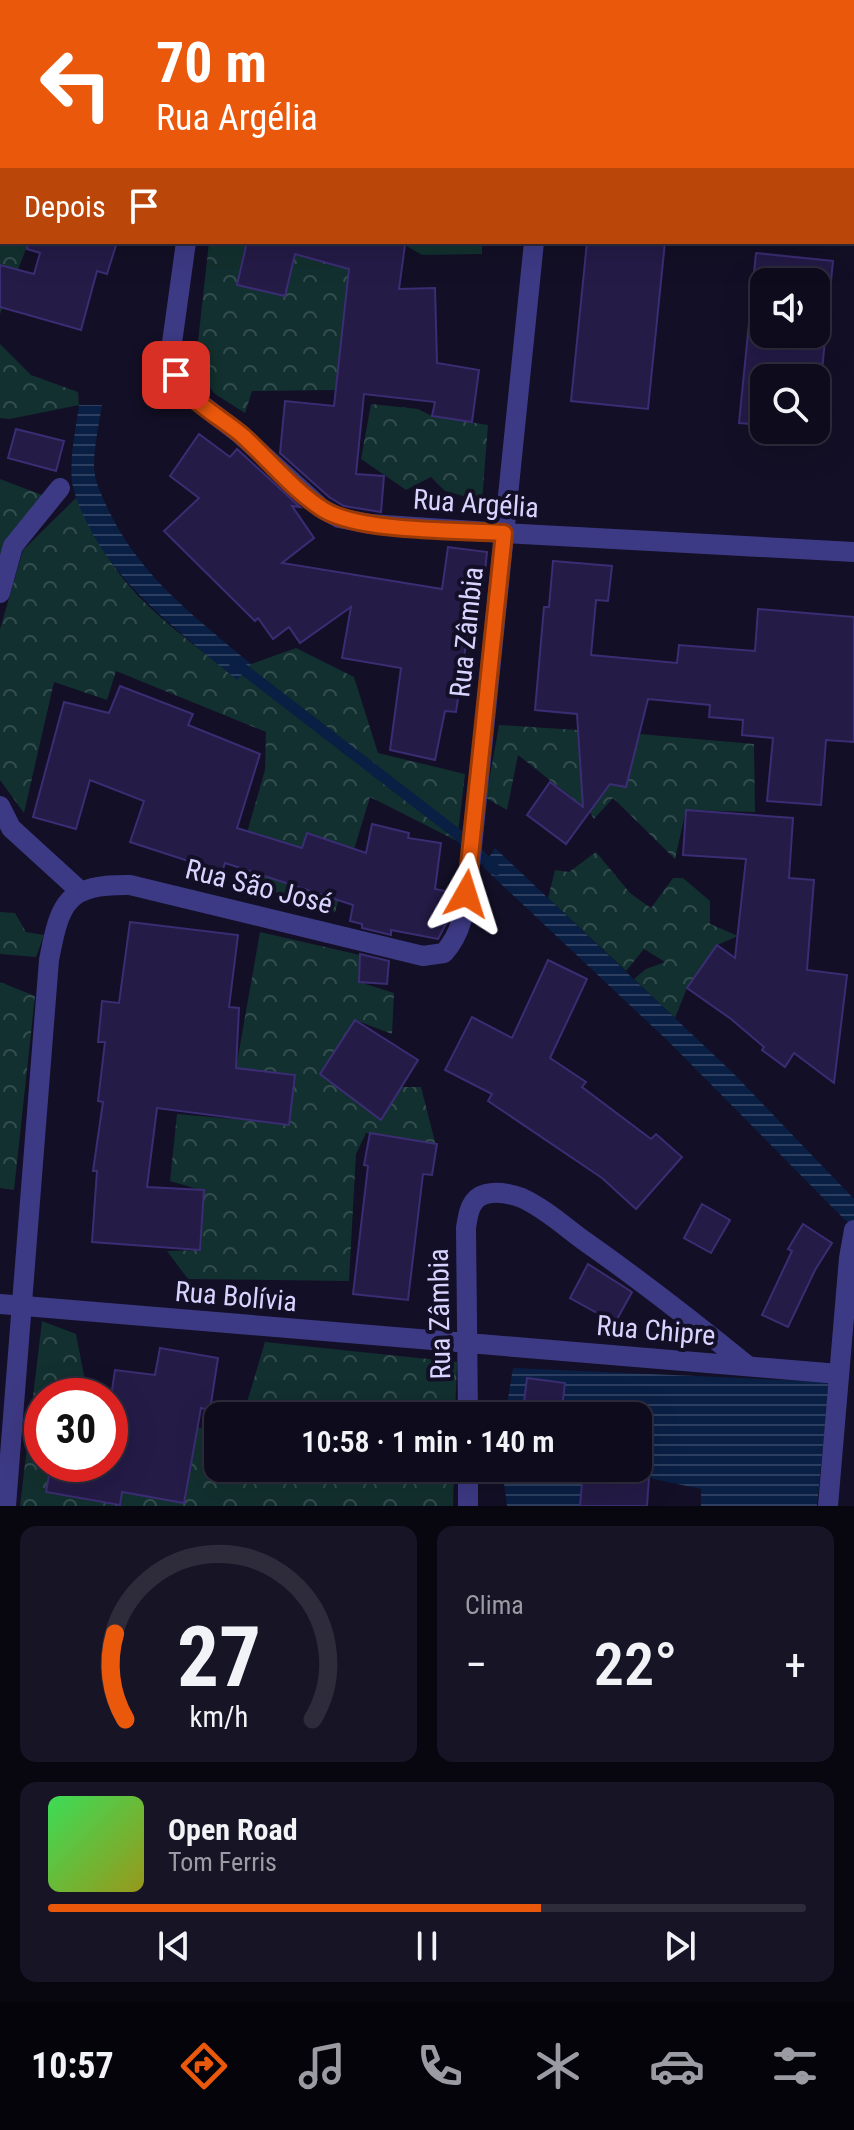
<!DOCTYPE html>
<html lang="pt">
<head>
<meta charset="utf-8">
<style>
  :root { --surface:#0e0b1c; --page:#171425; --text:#f1f3f6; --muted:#9b9ba3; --line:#2e2b3b; --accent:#ea580c }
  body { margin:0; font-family:"Roboto Condensed",sans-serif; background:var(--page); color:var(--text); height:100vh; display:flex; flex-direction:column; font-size:30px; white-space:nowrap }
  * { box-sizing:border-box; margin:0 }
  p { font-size:26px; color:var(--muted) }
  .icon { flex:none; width:44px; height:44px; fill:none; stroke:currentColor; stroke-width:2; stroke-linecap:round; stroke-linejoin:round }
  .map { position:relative; height:1506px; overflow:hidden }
  .sheet { display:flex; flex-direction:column; gap:20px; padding:20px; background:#08060f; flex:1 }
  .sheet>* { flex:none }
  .hud { position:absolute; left:0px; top:0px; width:854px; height:244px; box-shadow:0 8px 32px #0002,0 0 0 2px var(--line); background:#ea580c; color:#fff; overflow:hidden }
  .tools { position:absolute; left:750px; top:268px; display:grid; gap:16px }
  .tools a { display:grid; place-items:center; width:80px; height:80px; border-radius:16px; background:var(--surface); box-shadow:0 8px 32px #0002,0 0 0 2px var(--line); font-size:40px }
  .speed { position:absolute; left:24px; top:1378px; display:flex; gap:16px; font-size:40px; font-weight:700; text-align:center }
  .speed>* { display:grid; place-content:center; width:104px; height:104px; border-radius:50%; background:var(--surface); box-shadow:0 8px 32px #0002,0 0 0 2px var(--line); line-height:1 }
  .speed .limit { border:12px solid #d22; background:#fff; color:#111 }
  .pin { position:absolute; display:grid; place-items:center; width:68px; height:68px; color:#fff; margin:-34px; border-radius:16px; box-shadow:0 4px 12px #0006 }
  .me { position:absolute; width:88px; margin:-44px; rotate:6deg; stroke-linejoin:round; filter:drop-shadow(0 0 6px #0008) }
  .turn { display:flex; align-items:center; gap:28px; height:168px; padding:0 24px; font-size:36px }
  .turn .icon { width:104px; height:104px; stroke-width:2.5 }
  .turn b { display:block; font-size:56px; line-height:68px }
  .then { display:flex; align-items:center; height:76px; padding:0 24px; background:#0003; gap:16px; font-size:30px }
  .big { font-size:60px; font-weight:600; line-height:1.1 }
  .sheet .card { flex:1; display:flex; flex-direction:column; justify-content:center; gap:12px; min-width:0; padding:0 28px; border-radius:16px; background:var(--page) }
  .sheet .dial { align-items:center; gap:0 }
  .dial svg { height:208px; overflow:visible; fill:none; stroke:var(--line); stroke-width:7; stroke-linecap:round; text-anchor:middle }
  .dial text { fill:var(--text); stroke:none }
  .song { display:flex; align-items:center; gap:24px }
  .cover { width:96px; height:96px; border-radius:12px; background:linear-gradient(135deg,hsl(130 70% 55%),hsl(60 70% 35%)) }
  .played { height:8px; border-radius:4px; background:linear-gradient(90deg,var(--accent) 65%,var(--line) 65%) }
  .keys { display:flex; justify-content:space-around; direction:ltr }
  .heat { display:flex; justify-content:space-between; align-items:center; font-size:44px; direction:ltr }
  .sheet .tiles { flex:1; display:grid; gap:20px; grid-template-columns:1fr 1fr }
  .card:last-child { grid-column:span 2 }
  .trip { position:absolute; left:204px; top:1402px; width:448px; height:80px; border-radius:16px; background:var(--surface); box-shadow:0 8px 32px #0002,0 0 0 2px var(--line); font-weight:600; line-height:80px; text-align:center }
  .menu { display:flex; height:128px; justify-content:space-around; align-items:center; background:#06040b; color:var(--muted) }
  .menu .icon { width:56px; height:56px }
  .menu .current { color:var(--accent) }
  .menu b { font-size:36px; color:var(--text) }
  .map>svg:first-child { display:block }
  .forest { fill:url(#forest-crowns) }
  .water { fill:url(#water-rules) }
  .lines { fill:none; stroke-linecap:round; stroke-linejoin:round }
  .stream { stroke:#0a1f44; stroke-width:11 }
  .building { fill:#241b47; stroke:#3b2d73; stroke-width:2; fill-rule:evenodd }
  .minor { stroke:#3d3a85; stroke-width:20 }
  .route-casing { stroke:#983908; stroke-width:20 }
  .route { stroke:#ea580c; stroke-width:14 }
  .labels { text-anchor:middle; stroke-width:8; stroke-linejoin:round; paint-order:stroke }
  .street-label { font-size:28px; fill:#d9d4ff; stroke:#130f26 }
</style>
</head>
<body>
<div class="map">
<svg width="854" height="1506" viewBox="0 0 854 1506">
  <defs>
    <pattern id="forest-crowns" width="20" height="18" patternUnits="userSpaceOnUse" patternTransform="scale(2)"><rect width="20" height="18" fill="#12302f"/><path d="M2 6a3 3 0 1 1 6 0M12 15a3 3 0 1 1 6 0" fill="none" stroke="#344d4e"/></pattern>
    <pattern id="water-rules" width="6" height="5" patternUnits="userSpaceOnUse" patternTransform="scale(2)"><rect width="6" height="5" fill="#0a1f44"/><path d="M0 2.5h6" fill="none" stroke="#2d3f60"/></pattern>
  </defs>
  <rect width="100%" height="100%" fill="#130f26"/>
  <g class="forest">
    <path d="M0 199 2 242H29L0 314V286L9 269 0 265Z"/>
    <path d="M209 242H324L322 260 351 270 336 390 252 391 245 413 215 394 195 369Z"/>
    <path d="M382 242H482V254L422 255 405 245Z"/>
    <path d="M0 344 31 375 78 392 79 405 10 419 0 418Z"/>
    <path d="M371 404 418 409 432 416 488 425 482 501 445 491 431 477 406 490 361 459Z"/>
    <path d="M0 479 42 495 7 538 0 560Z"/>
    <path d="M77 497C89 523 101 549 118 572 149 614 197 646 237 679L251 664 296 648 354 677 378 753 465 774 457 841 370 797 335 912 234 878 265 770 266 732 116 671 107 700 54 682 24 813 0 780V629L23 550Z"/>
    <path d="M499 725 578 730 581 780 626 787 640 734 754 744 755 812 686 810 675 859 613 798 594 819 589 811 518 755 507 810 486 798Z"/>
    <path d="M596 852 630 893 651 908 673 878H683L710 901V924L738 936 717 945 687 988 675 1018 634 979 646 969 665 962 644 949 626 971 548 898 555 870 569 872Z"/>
    <path d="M0 912 15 913 26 932 44 935 36 957 0 954Z"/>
    <path d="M260 932 360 955 359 982 394 993 392 1034 355 1020 337 1050 342 1091 385 1116 387 1087H421L436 1146 366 1133 356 1154 349 1281 188 1279 167 1251 201 1250 204 1191 170 1181 177 1114 289 1124 295 1075 236 1068Z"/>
    <path d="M0 982 35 996 14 1190 0 1188Z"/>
    <path d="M42 1321 76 1334 88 1396H42V1464H110V1411L218 1431V1468H454L453 1506H20Z"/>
    <path d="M265 1342 457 1362 455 1416H243Z"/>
  </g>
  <g class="water">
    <path d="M79 405H102C99 424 94 446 94 466 94 480 101 494 107 507 139 576 194 616 251 664L237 680C173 626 100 575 74 491 67 469 76 428 79 405Z"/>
    <path d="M495 848 733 1073 854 1199V1229L670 1043 483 867Z"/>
    <path d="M513 1368 829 1382 817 1506H701V1489L649 1478 584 1473 580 1506H507L502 1468H638V1416H505Z"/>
  </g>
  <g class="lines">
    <path class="stream" d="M234 662 456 833 496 870"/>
  </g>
  <g class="building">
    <path d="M28 242H117L107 274 97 271 81 330 0 307V265L34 274 40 253 27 249Z"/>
    <path d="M247 242H382L405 245 399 289 435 288 437 363 479 370 472 422 432 416 435 402 364 394 356 474 384 476 381 512 344 506 329 497 280 453 285 401 334 406 349 269 295 254 285 296 237 285Z"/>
    <path d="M587 242H665L648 409 571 401Z"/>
    <path d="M756 253 833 261 816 430H813H816V378H764V425L739 423ZM764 282H816V334H764Z"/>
    <path d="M16 429 64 441 56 471 8 458Z"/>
    <path d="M199 434 230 457 237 449 300 507 292 506 314 538 282 563 442 589 448 547 487 552 480 618 470 617 456 712 445 711 435 760 390 750 401 668 342 658 351 607 300 643 289 627 273 639 258 618 255 621 164 531 199 498 170 476Z"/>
    <path d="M553 561 612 566 608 601 596 600 591 655 677 663 679 645 755 651 758 609 854 617V742L826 740 821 805 767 801 773 738 742 735 743 720 709 717 710 705 648 699 626 787 610 784 566 844 527 815 550 782 583 807 577 714 535 710 544 607H549Z"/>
    <path d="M120 686 193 714 188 725 260 754 237 828 302 848 307 833 366 853 372 824 409 833 408 838 441 843 435 889 454 893 447 922 438 939 391 930V935L362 928V924L350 921 353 905 225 863 222 872 130 842 144 801 90 780 76 829 33 817 64 702 109 713Z"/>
    <path d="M686 810 793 818 789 878 814 880 807 970 847 975 834 1083 794 1053 785 1067 762 1050 764 1047 731 1019 687 988 717 945 735 958 746 859 683 855Z"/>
    <path d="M130 922 238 935 229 1007 239 1008 236 1068 295 1075 289 1125 157 1108 147 1187 204 1190 200 1250 92 1242 97 1171H93L103 1102 98 1101 105 1042H98L102 1001 119 1003Z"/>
    <path d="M360 954 389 961 387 984 359 982Z"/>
    <path d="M548 960 587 979 550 1058 586 1082 582 1087 651 1139 656 1134 682 1157 636 1209 602 1178 488 1101 492 1094 445 1070 472 1017 512 1038Z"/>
    <path d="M355 1020 418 1060 381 1120 320 1074Z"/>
    <path d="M370 1133 437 1144 432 1175 423 1174 408 1300 353 1294 368 1166 364 1165Z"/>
    <path d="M702 1204 730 1220 711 1253 684 1238Z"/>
    <path d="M803 1224 832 1243 815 1270 788 1327 762 1315 792 1251 788 1249Z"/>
    <path d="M588 1264 632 1292 615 1323 570 1298Z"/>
    <path d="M160 1348 218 1358 210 1410 201 1408 184 1503 122 1492 120 1505 46 1492 51 1464H110V1403L115 1370 155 1375Z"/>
    <path d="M527 1378 565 1383 561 1415 523 1410Z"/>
    <path d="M337 1405 388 1412 387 1416H335Z"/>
    <path d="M328 1468H380L378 1482 327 1475Z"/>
    <path d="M583 1472 649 1478 647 1506H580Z"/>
  </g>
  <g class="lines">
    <g class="minor">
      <path d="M559 2V0"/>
      <path d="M186 242 171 350 176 375 184 391 240 434 321 508 339 518 370 524 504 533 854 552"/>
      <path d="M0 593 13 546 60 488"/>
      <path d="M0 806 11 828 80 891"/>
      <path d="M0 1304 839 1374"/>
      <path d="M468 1416 466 1228C468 1214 470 1198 486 1194 497 1191 511 1194 522 1198 544 1208 564 1226 583 1240 640 1280 694 1322 748 1366"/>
      <path d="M6 1506 49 960C60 902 66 884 130 885L423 956 444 953C464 930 465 906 469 876L534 242"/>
      <path d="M468 1506V1468"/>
      <path d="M828 1506 849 1258 854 1230"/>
    </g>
  </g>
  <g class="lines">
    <g class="route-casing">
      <path id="route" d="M176 375C190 403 220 416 243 436 268 459 295 492 324 510 361 532 458 530 504 533L466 894"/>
    </g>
    <use href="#route" class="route"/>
  </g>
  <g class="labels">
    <g class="street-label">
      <text transform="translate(476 503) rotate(4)" y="10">Rua Argélia</text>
      <text transform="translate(466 632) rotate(-84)" y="10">Rua Zâmbia</text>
      <text transform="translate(259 886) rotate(14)" y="10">Rua São José</text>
      <text transform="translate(236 1296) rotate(5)" y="10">Rua Bolívia</text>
      <text transform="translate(439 1314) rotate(-91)" y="10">Rua Zâmbia</text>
      <text transform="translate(656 1330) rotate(5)" y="10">Rua Chipre</text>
    </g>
  </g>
</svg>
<div class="tools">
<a><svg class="icon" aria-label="sound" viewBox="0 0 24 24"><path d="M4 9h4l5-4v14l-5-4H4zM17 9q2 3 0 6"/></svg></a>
<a><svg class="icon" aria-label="search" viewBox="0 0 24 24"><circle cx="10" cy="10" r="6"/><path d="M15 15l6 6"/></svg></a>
</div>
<div class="speed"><div class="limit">30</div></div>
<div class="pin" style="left:176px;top:375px;background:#d93025"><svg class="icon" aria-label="arrive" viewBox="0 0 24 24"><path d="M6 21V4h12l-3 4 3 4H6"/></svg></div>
<svg class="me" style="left:466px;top:894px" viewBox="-20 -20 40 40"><path d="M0-17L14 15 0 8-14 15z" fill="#ea580c" stroke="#fff" stroke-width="4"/></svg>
<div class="trip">10:58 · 1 min · 140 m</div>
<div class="hud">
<div class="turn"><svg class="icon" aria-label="left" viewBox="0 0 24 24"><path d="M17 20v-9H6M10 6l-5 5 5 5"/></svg><div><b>70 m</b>Rua Argélia</div></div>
<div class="then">Depois<svg class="icon" aria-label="arrive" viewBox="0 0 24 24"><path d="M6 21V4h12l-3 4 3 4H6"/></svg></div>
</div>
</div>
<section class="sheet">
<div class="tiles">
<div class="card dial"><svg viewBox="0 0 100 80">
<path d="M14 69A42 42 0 1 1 86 69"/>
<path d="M14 69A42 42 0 0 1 10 36" stroke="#ea580c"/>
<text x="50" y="56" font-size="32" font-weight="700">27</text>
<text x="50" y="72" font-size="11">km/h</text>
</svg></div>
<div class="card"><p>Clima</p>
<div class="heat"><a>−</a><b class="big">22°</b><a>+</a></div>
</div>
<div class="card">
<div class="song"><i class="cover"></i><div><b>Open Road</b><p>Tom Ferris</p></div></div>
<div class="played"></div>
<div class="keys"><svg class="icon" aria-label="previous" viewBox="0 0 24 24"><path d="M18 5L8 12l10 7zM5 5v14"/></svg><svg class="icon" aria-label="pause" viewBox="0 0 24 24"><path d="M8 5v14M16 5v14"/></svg><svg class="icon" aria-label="next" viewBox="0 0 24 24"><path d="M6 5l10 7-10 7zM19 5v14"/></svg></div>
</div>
</div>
</section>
<nav class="menu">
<b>10:57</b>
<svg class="icon current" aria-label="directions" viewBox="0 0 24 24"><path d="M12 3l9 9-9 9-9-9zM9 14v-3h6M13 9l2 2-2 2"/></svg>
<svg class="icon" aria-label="music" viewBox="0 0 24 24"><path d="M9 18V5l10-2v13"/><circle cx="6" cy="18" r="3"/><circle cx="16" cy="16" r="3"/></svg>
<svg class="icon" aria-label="phone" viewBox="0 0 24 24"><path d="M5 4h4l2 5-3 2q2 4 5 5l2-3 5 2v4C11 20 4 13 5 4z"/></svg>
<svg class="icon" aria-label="climate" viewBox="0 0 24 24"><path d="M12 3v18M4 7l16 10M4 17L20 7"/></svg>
<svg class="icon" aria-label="car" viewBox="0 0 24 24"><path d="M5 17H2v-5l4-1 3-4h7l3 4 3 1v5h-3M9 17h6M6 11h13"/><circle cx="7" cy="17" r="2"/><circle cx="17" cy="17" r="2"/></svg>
<svg class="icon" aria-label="filters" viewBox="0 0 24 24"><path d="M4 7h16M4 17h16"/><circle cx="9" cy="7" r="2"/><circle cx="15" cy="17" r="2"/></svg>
</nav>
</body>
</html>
